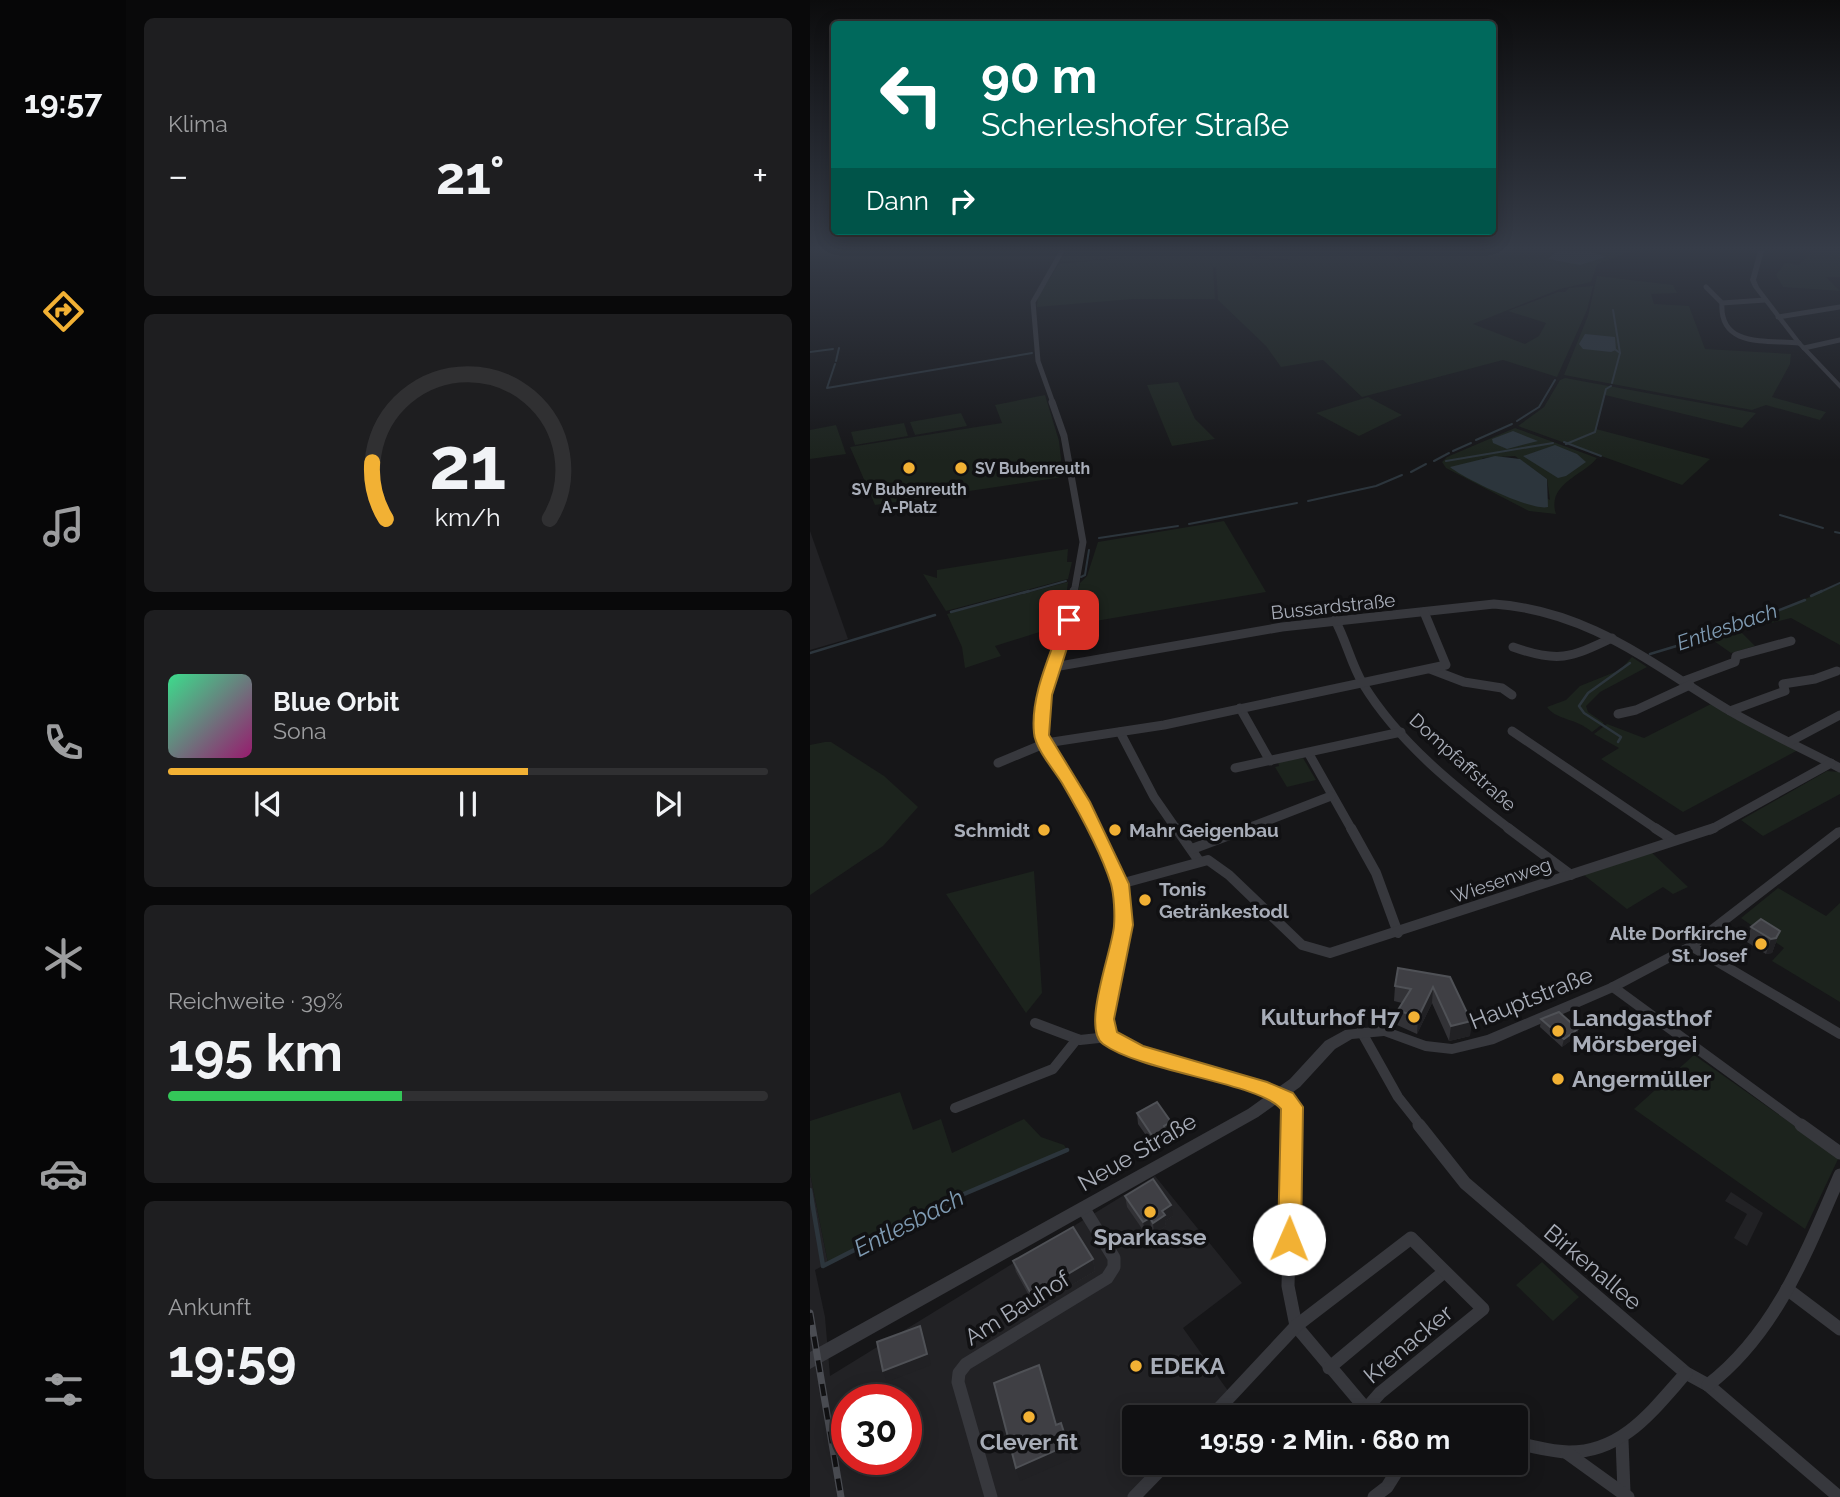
<!DOCTYPE html>
<html lang="de">
<head>
<meta charset="utf-8">
<style>
  :root { --surface:#101012; --page:#1e1e20; --text:#f1f3f6; --muted:#9c9d9f; --line:#303032; --accent:#f2b134 }
  body { margin:0; font-family:Raleway,sans-serif; background:var(--page); color:var(--text); height:100vh; display:flex; flex-direction:column; font-size:26px; white-space:nowrap }
  * { box-sizing:border-box; margin:0 }
  p { font-size:23px; color:var(--muted) }
  .icon { flex:none; width:38px; height:38px; fill:none; stroke:currentColor; stroke-width:2; stroke-linecap:round; stroke-linejoin:round }
  .map { position:relative; flex:1; overflow:hidden }
  .side { display:flex; flex-direction:column; gap:18px; padding:18px; background:#09090a; width:684px }
  .side>* { flex:none }
  .hud { position:absolute; left:21px; top:21px; width:665px; height:214px; border-radius:7px; box-shadow:0 4px 18px #0003,0 0 0 2px var(--line); background:#00695c; color:#fff; overflow:hidden }
  .speed { position:absolute; left:21px; top:1384px; display:flex; gap:14px; font-size:35px; font-weight:700; text-align:center }
  .speed>* { display:grid; place-content:center; width:91px; height:91px; border-radius:50%; background:var(--surface); box-shadow:0 4px 18px #0003,0 0 0 2px var(--line); line-height:1 }
  .speed .limit { border:10px solid #d22; background:#fff; color:#111 }
  .pin { position:absolute; display:grid; place-items:center; width:60px; height:60px; color:#fff; margin:-30px; border-radius:14px; box-shadow:0 4px 10px #0006 }
  .me { position:absolute; width:77px; margin:-38px; rotate:1deg; stroke-linejoin:round; filter:drop-shadow(0 0 5px #0008) }
  .turn { display:flex; align-items:center; gap:24px; height:147px; padding:0 35px; font-size:32px }
  .turn .icon { width:91px; height:91px; stroke-width:2.5 }
  .turn b { display:block; font-size:49px; line-height:60px }
  .then { display:flex; align-items:center; height:66px; padding:0 35px; background:#0003; gap:14px; font-size:26px }
  .big { font-size:52px; font-weight:700; line-height:1.1 }
  .side .card { flex:1; display:flex; flex-direction:column; justify-content:center; gap:10px; min-width:0; padding:0 24px; border-radius:10px; background:var(--page) }
  .side .dial { align-items:center; gap:0 }
  .dial svg { height:182px; overflow:visible; fill:none; stroke:var(--line); stroke-width:7; stroke-linecap:round; text-anchor:middle }
  .dial text { fill:var(--text); stroke:none }
  .song { display:flex; align-items:center; gap:21px }
  .cover { width:84px; height:84px; border-radius:10px; background:linear-gradient(135deg,hsl(150 70% 55%),hsl(320 70% 35%)) }
  .played { height:7px; border-radius:4px; background:linear-gradient(90deg,var(--accent) 60%,var(--line) 60%) }
  .keys { display:flex; justify-content:space-around; direction:ltr }
  .heat { display:flex; justify-content:space-between; align-items:center; font-size:38px; direction:ltr }
  .charge { height:10px; border-radius:5px; background:linear-gradient(90deg,#34c759 39%,var(--line) 0) }
  .trip { position:absolute; left:312px; top:1405px; width:406px; height:70px; border-radius:7px; background:var(--surface); box-shadow:0 4px 18px #0003,0 0 0 2px var(--line); font-weight:700; line-height:70px; text-align:center }
  main { display:flex; flex:1; min-height:0 }
  .menu { display:flex; flex-direction:column; width:126px; justify-content:space-around; align-items:center; background:#060607; color:var(--muted) }
  .menu .icon { width:49px; height:49px }
  .menu .active { color:var(--accent) }
  .menu b { font-size:32px; color:var(--text) }
  .map>svg:first-child { display:block }
  .built { fill:#222225; fill-rule:evenodd }
  .green { fill:#1c231d; fill-rule:evenodd }
  .water { fill:#2c353c }
  .lines { fill:none; stroke-linecap:round; stroke-linejoin:round }
  .stream-far2 { stroke:#2c353c; stroke-width:2 }
  .stream-far1 { stroke:#2c353c; stroke-width:2.5 }
  .stream { stroke:#2c353c; stroke-width:4.5 }
  .minor-far4 { stroke:#37383d; stroke-width:5 }
  .minor-far3 { stroke:#37383d; stroke-width:7 }
  .minor-far2 { stroke:#37383d; stroke-width:9 }
  .minor-far1 { stroke:#37383d; stroke-width:10 }
  .minor { stroke:#37383d; stroke-width:13 }
  .tertiary { fill:#37383d; fill-rule:evenodd }
  .rail-casing { stroke:#4a4c52; stroke-width:7 }
  .rail { stroke:#111113; stroke-width:4.5; stroke-dasharray:12; stroke-linecap:butt }
  .wall { fill:#323236 }
  .shaded-wall { fill:#212124 }
  .building { fill:#3f3f44; stroke:#4f5156; stroke-width:2 }
  .route { fill:#f2b134; stroke:#9d7322; stroke-width:2 }
  .poi-dot { fill:#f2b134; stroke:#111113; stroke-width:2.5 }
  .labels { text-anchor:middle; stroke-width:7; stroke-linejoin:round; paint-order:stroke }
  .far-poi-label { font-size:16px; font-weight:bold; fill:#a8adb8; stroke:#111113; text-anchor:start }
  .street-label { font-size:19px; fill:#a8adb8; stroke:#111113 }
  .poi-label { font-size:19px; font-weight:bold; fill:#a8adb8; stroke:#111113; text-anchor:end }
  .water-label { font-size:21px; font-style:italic; fill:#7f9bb3; stroke:#111113 }
  .near-street-label { font-size:23px; fill:#a8adb8; stroke:#111113 }
  .near-poi-label { font-size:23px; font-weight:bold; fill:#a8adb8; stroke:#111113; text-anchor:start }
  .near-water-label { font-size:24px; font-style:italic; fill:#7f9bb3; stroke:#111113 }
</style>
</head>
<body>
<main>
<nav class="menu">
<b>19:57</b>
<svg class="icon active" aria-label="directions" viewBox="0 0 24 24"><path d="M12 3l9 9-9 9-9-9zM9 14v-3h6M13 9l2 2-2 2"/></svg>
<svg class="icon" aria-label="music" viewBox="0 0 24 24"><path d="M9 18V5l10-2v13"/><circle cx="6" cy="18" r="3"/><circle cx="16" cy="16" r="3"/></svg>
<svg class="icon" aria-label="phone" viewBox="0 0 24 24"><path d="M5 4h4l2 5-3 2q2 4 5 5l2-3 5 2v4C11 20 4 13 5 4z"/></svg>
<svg class="icon" aria-label="climate" viewBox="0 0 24 24"><path d="M12 3v18M4 7l16 10M4 17L20 7"/></svg>
<svg class="icon" aria-label="car" viewBox="0 0 24 24"><path d="M5 17H2v-5l4-1 3-4h7l3 4 3 1v5h-3M9 17h6M6 11h13"/><circle cx="7" cy="17" r="2"/><circle cx="17" cy="17" r="2"/></svg>
<svg class="icon" aria-label="filters" viewBox="0 0 24 24"><path d="M4 7h16M4 17h16"/><circle cx="9" cy="7" r="2"/><circle cx="15" cy="17" r="2"/></svg>
</nav>
<section class="side">
<div class="card"><p>Klima</p>
<div class="heat"><a>−</a><b class="big">21°</b><a>+</a></div>
</div>
<div class="card dial"><svg viewBox="0 0 100 80">
<path d="M14 69A42 42 0 1 1 86 69"/>
<path d="M14 69A42 42 0 0 1 8 44" stroke="#f2b134"/>
<text x="50" y="56" font-size="32" font-weight="700">21</text>
<text x="50" y="72" font-size="11">km/h</text>
</svg></div>
<div class="card">
<div class="song"><i class="cover"></i><div><b>Blue Orbit</b><p>Sona</p></div></div>
<div class="played"></div>
<div class="keys"><svg class="icon" aria-label="previous" viewBox="0 0 24 24"><path d="M18 5L8 12l10 7zM5 5v14"/></svg><svg class="icon" aria-label="pause" viewBox="0 0 24 24"><path d="M8 5v14M16 5v14"/></svg><svg class="icon" aria-label="next" viewBox="0 0 24 24"><path d="M6 5l10 7-10 7zM19 5v14"/></svg></div>
</div>
<div class="card"><p>Reichweite · 39%</p><b class="big">195 km</b><div class="charge"></div></div>
<div class="card"><p>Ankunft</p><b class="big">19:59</b></div>
</section>
<div class="map">
<svg width="1030" height="1497" viewBox="0 0 1030 1497">
  <rect width="100%" height="100%" fill="#161618"/>
  <g class="built">
    <path d="M0 531 38 639 0 650Z"/>
    <path d="M0 1173 18 1263 5 1270 15 1317 20 1376 345 1176 432 1283 373 1328 421 1395 400 1417 324 1418V1463H356L323 1497H0ZM37 1400H96V1460H37Z"/>
    <path d="M921 1192 953 1213 937 1246 924 1238 937 1214 915 1201Z"/>
  </g>
  <g class="green">
    <path d="M255 251H440L445 257H421L493 261 451 257 446 251H589L584 255 595 266 589 259 591 251H822L787 264 781 282 750 289 663 324 715 344 729 336 736 323 698 311 748 292H755L759 288 783 286 777 310 747 377 693 360 552 397 513 360 471 367 456 346 408 300 406 267 403 268 405 299H323L227 307 228 296 249 264 310 258 250 262Z"/>
    <path d="M1002 251H1030V277H1016L1030 291 973 287 966 275 975 263 989 265Z"/>
    <path d="M787 276 863 285 867 293 841 294 844 304 879 306 895 349 981 354 980 364 962 397 1016 412 1010 420 956 405 942 410 754 375 778 316Z"/>
    <path d="M755 378 946 413 932 428 795 395 786 429 900 459 872 485 708 426 734 407 750 380Z"/>
    <path d="M368 382 385 419 405 439 362 446 337 385Z"/>
    <path d="M235 395 249 441 253 477 65 505 40 447 192 423 185 405Z"/>
    <path d="M558 397 592 415 549 436 506 413Z"/>
    <path d="M151 413 157 426 105 435 100 422Z"/>
    <path d="M94 423 98 436 45 445 41 432Z"/>
    <path d="M26 425 36 454 0 459V430Z"/>
    <path d="M705 428 787 458C774 475 736 484 746 514L719 511 636 468 632 462 637 457ZM705 456 737 479 740 500 672 458Z"/>
    <path d="M414 521 456 592 262 625 270 583 277 576 288 542Z"/>
    <path d="M258 549 257 562H262L258 579 136 611 113 574 127 578V570Z"/>
    <path d="M258 582 253 620 236 623 239 629 185 646 191 656 155 668 152 647 137 614Z"/>
    <path d="M1030 584V645L981 618 930 631 945 646 921 653 901 639Z"/>
    <path d="M822 657 837 667 790 692 776 706 778 712 794 723 782 732C766 718 746 720 737 707L756 700 770 686 810 670Z"/>
    <path d="M901 704 988 750 873 812 791 759 809 748 784 734 797 724 834 738Z"/>
    <path d="M15 742H21L74 776 108 807 73 846 0 895V745Z"/>
    <path d="M493 758 506 780 477 787 465 767 469 766 468 762Z"/>
    <path d="M1017 771 1030 772V794L953 836 931 820Z"/>
    <path d="M841 852 878 887 863 894 853 887 817 909 774 875Z"/>
    <path d="M224 871 232 993 216 1013 136 894Z"/>
    <path d="M968 888 1016 916 1030 903V1002L962 961 974 948 931 918Z"/>
    <path d="M884 1055 1029 1157 995 1229 824 1109Z"/>
    <path d="M90 1092 103 1130 131 1119 142 1153 214 1119 231 1137 254 1145 257 1150 154 1194 18 1263 0 1173V1121Z"/>
    <path d="M732 1262 769 1297 743 1321 706 1285Z"/>
  </g>
  <g class="water">
    <path d="M747 251H779L796 257 770 265 738 259Z"/>
    <path d="M775 334 805 337 806 350 801 352 773 349 769 344Z"/>
    <path d="M703 431 728 441 697 449 683 443 682 439Z"/>
    <path d="M745 445 767 454 776 462 756 476 748 478 713 456Z"/>
    <path d="M685 456 710 459 737 479 738 507C723 512 653 478 640 467Z"/>
  </g>
  <g class="lines">
    <g class="stream-far2">
      <path d="M803 310 810 353"/>
      <path d="M0 352 23 349"/>
      <path d="M26 361 29 348"/>
      <path d="M25 364 17 388 222 353"/>
      <path d="M802 383 810 353 806 350"/>
      <path d="M707 421 729 407 745 380"/>
      <path d="M666 440 702 424"/>
      <path d="M754 442 791 456"/>
      <path d="M756 444 785 432 796 389 801 386"/>
      <path d="M643 451 661 443"/>
      <path d="M624 461 639 453"/>
      <path d="M636 461 743 443"/>
      <path d="M601 472 616 464"/>
      <path d="M498 501 566 486 592 475"/>
      <path d="M970 515 1013 528"/>
      <path d="M379 524 487 503"/>
      <path d="M1025 532 1030 533"/>
      <path d="M289 538 368 526"/>
      <path d="M271 577 275 575 279 550"/>
      <path d="M213 593 256 581"/>
      <path d="M1008 593 1030 583"/>
    </g>
    <g class="stream-far1">
      <path d="M1001 596 1012 591"/>
      <path d="M141 612 219 591"/>
      <path d="M0 653 125 615"/>
      <path d="M840 654 913 632 995 600"/>
      <path d="M808 742 811 737 774 713 769 706 778 693 820 663"/>
    </g>
    <path class="stream" d="M0 1190 13 1266 154 1194 257 1150"/>
    <g class="minor-far4">
      <path d="M896 287 912 303"/>
      <path d="M955 300 912 303C909 348 957 340 989 343"/>
      <path d="M968 317 1030 307"/>
      <path d="M994 348 1030 340"/>
      <path d="M243 403 228 361 223 302 252 251"/>
    </g>
    <path class="minor-far3" d="M242 402 254 436 273 542 264 593"/>
    <g class="minor-far2">
      <path d="M264 591 259 620 235 695 231 735 286 830"/>
      <path d="M525 620C536 640 541 664 553 684 589 743 646 788 701 830"/>
      <path d="M703 647C748 663 760 658 802 638"/>
      <path d="M244 667 472 627 684 604C780 611 841 664 920 711 956 732 994 749 1030 768"/>
      <path d="M620 669 654 682 692 688 702 695"/>
      <path d="M874 681 925 662 926 656 981 641"/>
      <path d="M430 708 460 761"/>
      <path d="M920 711 975 691 973 684 1005 679 1027 671"/>
      <path d="M808 714 826 710 880 685"/>
      <path d="M702 731 848 830"/>
      <path d="M310 732 344 797 367 830"/>
      <path d="M979 742 1030 715"/>
      <path d="M499 754 542 830"/>
      <path d="M188 763 236 743 354 725 636 665 614 612"/>
      <path d="M425 768 591 732"/>
      <path d="M433 830 521 796"/>
      <path d="M900 830 1021 763"/>
    </g>
    <g class="minor-far1">
      <path d="M285 828C299 858 312 887 314 921 315 964 271 1013 314 1048L470 1095 482 1107V1126"/>
      <path d="M366 828 389 861"/>
      <path d="M541 828 566 873 588 933"/>
      <path d="M698 828 761 875"/>
      <path d="M845 828 862 839"/>
      <path d="M382 849 438 828"/>
      <path d="M310 884 398 860 419 875 492 945 520 953 904 828"/>
      <path d="M881 946 1030 1034"/>
      <path d="M803 987 993 1126"/>
      <path d="M225 1023 270 1040 298 1037"/>
      <path d="M551 1031 588 1097 611 1126"/>
      <path d="M145 1108 243 1069 267 1039"/>
    </g>
    <g class="minor">
      <path d="M482 1125 478 1286 486 1326 556 1409 568 1418"/>
      <path d="M609 1125 655 1183 876 1373 898 1385 1029 1497"/>
      <path d="M991 1125 1030 1153"/>
      <path d="M977 1289 1030 1329"/>
      <path d="M519 1368 634 1272"/>
      <path d="M898 1385C966 1333 997 1251 1030 1175"/>
      <path d="M400 1418 486 1326 601 1238 673 1309 570 1393 556 1409"/>
      <path d="M812 1440 814 1492"/>
      <path d="M705 1443C723 1446 741 1452 759 1452 813 1452 843 1410 876 1373"/>
      <path d="M757 1453 818 1497"/>
      <path d="M181 1497 148 1382 149 1373 156 1364 297 1278 304 1267V1258L274 1209"/>
      <path d="M324 1497 357 1463"/>
      <path d="M564 1497 577 1487 592 1463"/>
    </g>
    <g class="tertiary">
      <path d="M948 251H954L946 280 949 287 991 342 1030 383V389L987 344 943 287 940 280Z"/>
      <path d="M1030 827V837L885 949 808 990 684 1044 642 1054 615 1051 574 1036 542 1039 525 1049 490 1087 448 1117 0 1369V1352L438 1109 480 1079 515 1041 535 1030 574 1026 616 1041 642 1044 677 1035 798 984 877 943 1026 828Z"/>
    </g>
    <g class="rail-casing">
      <path id="rail" d="M0 1313 31 1497"/>
    </g>
    <use href="#rail" class="rail"/>
  </g>
  <g class="wall">
    <path d="M941 927 970 931 962 953 956 954 937 942Z"/>
    <path d="M640 977 661 1021 660 1036 639 1041 622 1003 607 1034 587 1025 588 1010 592 1003 584 1001 585 986Z"/>
    <path d="M731 1019 768 1029 767 1036 752 1047 730 1027Z"/>
    <path d="M327 1113 361 1122 363 1133 357 1136 358 1141 345 1148 328 1124Z"/>
    <path d="M315 1196 363 1216 355 1221 356 1226 344 1234 341 1230 335 1233 317 1207Z"/>
    <path d="M283 1259 285 1271 240 1298 241 1302 227 1310 206 1272 203 1261Z"/>
  </g>
  <g class="shaded-wall">
    <path d="M970 931 962 953 956 954 961 939Z"/>
    <path d="M623 987 622 1003 607 1034 608 1018Z"/>
    <path d="M661 1021 660 1036 639 1041 641 1026Z"/>
    <path d="M768 1029 767 1036 752 1047 754 1039Z"/>
    <path d="M361 1122 363 1133 357 1136 358 1141 345 1148 343 1137 354 1126Z"/>
    <path d="M361 1205 363 1216 355 1221 356 1226 344 1234 343 1223 352 1211Z"/>
    <path d="M340 1218 341 1230 335 1233 333 1222Z"/>
    <path d="M283 1259 285 1271 240 1298 241 1302 227 1310 224 1299 236 1287Z"/>
    <path d="M110 1326 115 1337 121 1365 77 1382 73 1371Z"/>
    <path d="M258 1445 261 1459 210 1481 206 1468Z"/>
  </g>
  <g class="building">
    <path d="M951 919 970 931 966 938 961 939 941 927Z"/>
    <path d="M588 968 640 977 661 1021 641 1026 623 987 608 1018 588 1010 601 989 585 986Z"/>
    <path d="M749 1012 768 1029 754 1039 731 1019Z"/>
    <path d="M347 1102 361 1122 354 1126 356 1130 343 1137 327 1113Z"/>
    <path d="M343 1179 361 1205 352 1211 355 1215 343 1223 340 1218 333 1222 315 1196Z"/>
    <path d="M263 1227 283 1259 236 1287 238 1291 224 1299 203 1261Z"/>
    <path d="M110 1326 117 1354 73 1371 67 1342Z"/>
    <path d="M229 1365 246 1425 251 1423 258 1445 206 1468 184 1383Z"/>
  </g>
  <linearGradient id="sky" x2="0" y2="1"><stop stop-color="#0c0c0d"/><stop offset="0.54" stop-color="#363c48"/><stop offset="1" stop-color="#363c48" stop-opacity="0"/></linearGradient>
  <rect width="1030" height="461" fill="url(#sky)"/>
  <path class="route" d="M259 615 266 620 242 695 239 735 280 802 319 884 323 925 304 1019 307 1032 333 1046 457 1082 483 1093 493 1107 491 1239 487 1246 479 1249 471 1246 468 1239 471 1109C450 1083 331 1072 293 1044 271 1028 302 951 304 926 305 914 304 895 301 884 291 852 269 812 252 783 244 770 225 748 224 733 220 695 241 654 252 620Z"/>
  <g class="poi-dot">
    <circle cx="99" cy="468" r="7"/>
    <circle cx="151" cy="468" r="7"/>
    <circle cx="234" cy="830" r="7"/>
    <circle cx="305" cy="830" r="7"/>
    <circle cx="335" cy="900" r="7"/>
    <circle cx="951" cy="944" r="7"/>
    <circle cx="604" cy="1017" r="7"/>
    <circle cx="748" cy="1031" r="7"/>
    <circle cx="748" cy="1079" r="7"/>
    <circle cx="340" cy="1212" r="7"/>
    <circle cx="326" cy="1366" r="7"/>
    <circle cx="219" cy="1417" r="7"/>
  </g>
  <g class="labels">
    <g class="far-poi-label">
      <text x="165" y="474">SV Bubenreuth</text>
      <text x="99" y="495" text-anchor="middle">SV Bubenreuth<tspan x="99" dy="18">A-Platz</tspan></text>
    </g>
    <g class="street-label">
      <text transform="translate(523 606) rotate(-6)" y="7">Bussardstraße</text>
      <text transform="translate(653 762) rotate(42)" y="7">Dompfaffstraße</text>
      <text transform="translate(691 880) rotate(-19)" y="7">Wiesenweg</text>
    </g>
    <g class="poi-label">
      <text x="220" y="837">Schmidt</text>
      <text x="319" y="837" text-anchor="start">Mahr Geigenbau</text>
      <text x="349" y="896" text-anchor="start">Tonis<tspan x="349" dy="22">Getränkestodl</tspan></text>
      <text x="937" y="940">Alte Dorfkirche<tspan x="937" dy="22">St. Josef</tspan></text>
    </g>
    <g class="water-label">
      <text transform="translate(917 627) rotate(-19)" y="7">Entlesbach</text>
    </g>
    <g class="near-street-label">
      <text transform="translate(721 998) rotate(-22)" y="8">Hauptstraße</text>
      <text transform="translate(327 1152) rotate(-30)" y="8">Neue Straße</text>
      <text transform="translate(783 1267) rotate(40)" y="8">Birkenallee</text>
      <text transform="translate(207 1308) rotate(-32)" y="8">Am Bauhof</text>
      <text transform="translate(598 1344) rotate(-40)" y="8">Krenacker</text>
    </g>
    <g class="near-poi-label">
      <text x="590" y="1025" text-anchor="end">Kulturhof H7</text>
      <text x="762" y="1026">Landgasthof<tspan x="762" dy="26">Mörsbergei</tspan></text>
      <text x="762" y="1087">Angermüller</text>
      <text x="340" y="1245" text-anchor="middle">Sparkasse</text>
      <text x="340" y="1374">EDEKA</text>
      <text x="219" y="1450" text-anchor="middle">Clever fit</text>
    </g>
    <g class="near-water-label">
      <text transform="translate(99 1223) rotate(-27)" y="8">Entlesbach</text>
    </g>
  </g>
</svg>
<div class="speed"><div class="limit">30</div></div>
<div class="pin" style="left:259px;top:620px;background:#d93025"><svg class="icon" aria-label="arrive" viewBox="0 0 24 24"><path d="M6 21V4h12l-3 4 3 4H6"/></svg></div>
<svg class="me" style="left:479px;top:1239px" viewBox="-20 -20 40 40"><circle r="19" fill="#fff"/><path d="M0-13L10 11 0 6-10 11z" fill="#f2b134"/></svg>
<div class="trip">19:59 · 2 Min. · 680 m</div>
<div class="hud">
<div class="turn"><svg class="icon" aria-label="left" viewBox="0 0 24 24"><path d="M17 20v-9H6M10 6l-5 5 5 5"/></svg><div><b>90 m</b>Scherleshofer Straße</div></div>
<div class="then">Dann<svg class="icon" aria-label="right" viewBox="0 0 24 24"><path d="M7 20v-9h11M14 6l5 5-5 5"/></svg></div>
</div>
</div>
</main>
</body>
</html>
